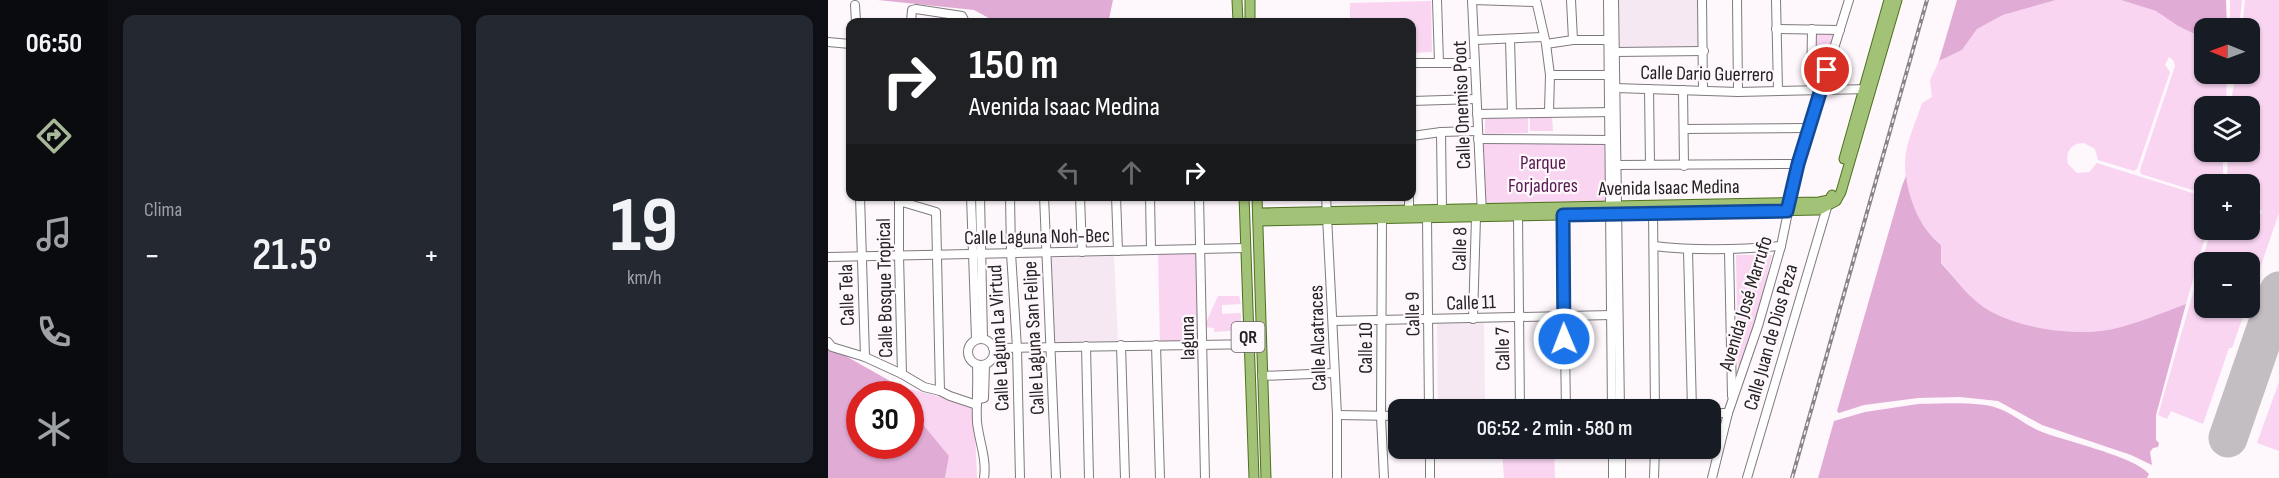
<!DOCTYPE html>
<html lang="es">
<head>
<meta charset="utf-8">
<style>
  :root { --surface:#171b24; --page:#242831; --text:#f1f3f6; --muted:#9ea1a6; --accent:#a7b899 }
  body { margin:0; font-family:"Sofia Sans Condensed",sans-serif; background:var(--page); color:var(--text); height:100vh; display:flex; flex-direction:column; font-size:22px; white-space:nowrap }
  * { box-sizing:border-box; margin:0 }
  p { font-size:20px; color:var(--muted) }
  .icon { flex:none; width:33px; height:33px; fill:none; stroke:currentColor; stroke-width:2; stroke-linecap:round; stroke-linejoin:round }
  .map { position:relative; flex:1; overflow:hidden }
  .side { display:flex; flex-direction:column; gap:15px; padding:15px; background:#0d0f14; width:720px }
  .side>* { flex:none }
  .top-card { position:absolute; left:18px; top:18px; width:570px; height:183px; border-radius:12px; box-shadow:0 2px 4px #0004; background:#202124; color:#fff; overflow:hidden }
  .needle { width:39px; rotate:271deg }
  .buttons { position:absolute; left:1366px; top:18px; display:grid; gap:12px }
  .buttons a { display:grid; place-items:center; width:66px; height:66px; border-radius:12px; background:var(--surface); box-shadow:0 2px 4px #0004; font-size:30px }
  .speed { position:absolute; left:18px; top:381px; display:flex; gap:12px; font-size:30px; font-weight:700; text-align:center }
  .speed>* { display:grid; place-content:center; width:78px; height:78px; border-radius:50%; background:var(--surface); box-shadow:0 2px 4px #0004; line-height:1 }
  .speed .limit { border:9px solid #d22; background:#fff; color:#111 }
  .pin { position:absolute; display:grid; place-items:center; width:51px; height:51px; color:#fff; margin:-26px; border:3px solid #fff; border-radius:50%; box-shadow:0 2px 6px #0007 }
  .me { position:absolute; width:66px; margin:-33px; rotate:359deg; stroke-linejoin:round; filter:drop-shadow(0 0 4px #0008) }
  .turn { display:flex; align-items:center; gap:21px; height:126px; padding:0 24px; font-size:27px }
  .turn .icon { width:78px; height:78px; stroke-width:2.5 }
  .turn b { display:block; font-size:42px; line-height:51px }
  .lanes { display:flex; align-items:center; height:57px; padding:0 24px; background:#0003; justify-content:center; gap:30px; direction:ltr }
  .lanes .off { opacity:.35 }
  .big { font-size:45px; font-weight:600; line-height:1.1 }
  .side .tile { flex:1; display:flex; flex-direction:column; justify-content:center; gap:9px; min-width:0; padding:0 21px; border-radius:12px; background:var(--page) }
  .side .dial { align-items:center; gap:0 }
  .dial b { font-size:78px; line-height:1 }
  .heat { display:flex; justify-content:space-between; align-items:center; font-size:33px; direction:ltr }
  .side .tiles { flex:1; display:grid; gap:15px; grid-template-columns:repeat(2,1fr) }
  .trip { position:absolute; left:560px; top:399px; width:333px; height:60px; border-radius:12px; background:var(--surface); box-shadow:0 2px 4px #0004; font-weight:600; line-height:60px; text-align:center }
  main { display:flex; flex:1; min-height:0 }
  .tab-bar { display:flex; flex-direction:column; width:108px; justify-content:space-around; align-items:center; background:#090b0e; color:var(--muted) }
  .tab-bar .icon { width:42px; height:42px }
  .tab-bar .selected { color:var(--accent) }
  .tab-bar b { font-size:27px; color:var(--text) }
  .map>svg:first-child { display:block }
  .built { fill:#f5e8f2 }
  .green { fill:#f9d5f2 }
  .forest { fill:#e0acd6 }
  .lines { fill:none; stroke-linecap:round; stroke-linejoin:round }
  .runway { stroke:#c3bec2; stroke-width:39 }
  .minor-casing { stroke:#7f7a7e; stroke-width:10 }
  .major-casing { stroke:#4e701f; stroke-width:11 }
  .minor { stroke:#fff; stroke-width:8 }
  .major { stroke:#a2c277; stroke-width:9 }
  .rail-casing { stroke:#888487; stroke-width:4 }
  .rail { stroke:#fef7fc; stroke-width:1.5; stroke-dasharray:4.5; stroke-linecap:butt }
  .route-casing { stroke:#114b97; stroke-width:15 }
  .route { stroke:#1a73e8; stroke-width:10 }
  .labels { text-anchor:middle; stroke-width:4.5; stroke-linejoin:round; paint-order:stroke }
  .shield { fill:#fef7fc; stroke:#656264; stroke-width:1.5 }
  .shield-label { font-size:18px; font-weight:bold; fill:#242223 }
  .street-label { font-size:20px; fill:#242223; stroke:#fef7fc }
  .park-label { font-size:20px; fill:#56194e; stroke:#fef7fc }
</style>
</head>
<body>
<main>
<nav class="tab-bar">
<b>06:50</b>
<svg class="icon selected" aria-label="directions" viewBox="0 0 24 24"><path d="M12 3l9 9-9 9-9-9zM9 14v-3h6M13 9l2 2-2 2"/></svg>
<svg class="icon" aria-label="music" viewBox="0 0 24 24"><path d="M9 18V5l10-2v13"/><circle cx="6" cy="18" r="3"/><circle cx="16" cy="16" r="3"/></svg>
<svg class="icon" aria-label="phone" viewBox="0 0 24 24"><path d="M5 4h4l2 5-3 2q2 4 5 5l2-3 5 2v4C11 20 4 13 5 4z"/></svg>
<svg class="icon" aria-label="climate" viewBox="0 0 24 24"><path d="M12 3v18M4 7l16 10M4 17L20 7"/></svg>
</nav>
<section class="side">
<div class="tiles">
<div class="tile"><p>Clima</p>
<div class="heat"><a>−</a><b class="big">21.5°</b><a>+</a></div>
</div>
<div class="tile dial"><b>19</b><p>km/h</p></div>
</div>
</section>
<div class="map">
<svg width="1451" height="478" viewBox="0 0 1451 478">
  <rect width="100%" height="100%" fill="#fef7fc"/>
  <g class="built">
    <path d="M788 0H871L872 48 789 50Z"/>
    <path d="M286 256 290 342 225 343 221 258Z"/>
    <path d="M656 323 657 409H610L609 323Z"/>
  </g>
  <g class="green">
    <path d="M1228 0H1293L1328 11 1350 26 1377 39V74H1399L1398 106H1377V152H1395V184H1377V194L1313 174 1312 170 1347 66 1345 60 1341 57 1337 65 1342 72 1309 169 1306 171 1270 160 1267 149 1256 143C1243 143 1237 152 1240 164L1249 173 1261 172 1269 163 1377 197V230H1379L1358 304C1336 312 1315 321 1293 327 1255 338 1196 330 1162 311 1142 300 1128 279 1113 262V245C1088 224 1073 185 1078 152 1081 136 1089 118 1094 103L1104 97 1102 80 1111 61 1134 50 1149 29 1175 15Z"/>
    <path d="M1402 0H1414L1411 28H1402Z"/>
    <path d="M1417 0H1451V213L1422 297V262H1377V308H1418L1404 348H1401L1375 424 1343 411 1339 419 1330 415 1383 230H1422V211L1433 214 1434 211 1422 207V184H1399L1400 152H1422V106H1402L1408 74H1422V28H1414Z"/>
    <path d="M603 1 604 52 584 53V22H522V3Z"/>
    <path d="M987 34H1007L990 86H987Z"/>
    <path d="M657 115H700V133L657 134Z"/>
    <path d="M702 117H724L725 131H702Z"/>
    <path d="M653 144H776L778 205 655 204Z"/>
    <path d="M369 250 374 344H332L330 252Z"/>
    <path d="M908 255H944L927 325 910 374Z"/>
    <path d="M390 296H411L413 304 394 305V314L413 313V330L386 332V328L376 327Z"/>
    <path d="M1451 382V451L1429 443Z"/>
    <path d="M71 386 146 406 149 478H117L121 456 83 410 82 394H73Z"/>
    <path d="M674 449H726L727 478H676Z"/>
  </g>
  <g class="forest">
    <path d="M50 0H285L281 19 267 22H168L146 10Z"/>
    <path d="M1129 0H1228L1175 15 1149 29 1134 50 1111 61Z"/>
    <path d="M1293 0H1398L1399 28H1377V39L1350 26 1328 11Z"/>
    <path d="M1078 176C1081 201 1093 229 1113 245V263C1128 279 1142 300 1162 311 1196 330 1255 338 1293 327 1315 321 1336 312 1358 304L1328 415V440L1331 443 1330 447 1325 448 1322 452 1324 465 1303 455 1214 425 1170 401 1132 397 1090 398 1036 405 1011 413 1009 411 1074 186Z"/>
    <path d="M0 346 71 386 73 394H32V446H82L83 410 121 456 117 478H0Z"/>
    <path d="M1090 404C1112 404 1149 401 1169 408 1185 413 1198 426 1214 432 1237 441 1308 457 1321 474L1319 478H990L1006 421 1037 412Z"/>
  </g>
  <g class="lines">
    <path class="runway" d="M1400 438 1451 291"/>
    <g class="minor-casing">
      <g id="minor">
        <path d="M609 0 611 63"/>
        <path d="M644 0 654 214"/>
        <path d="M644 0 708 2"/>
        <path d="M708 0 718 44 722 75 721 112"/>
        <path d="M743 0 745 40"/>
        <path d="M780 0 784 410"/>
        <path d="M786 0 792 410"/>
        <path d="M874 0 875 90"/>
        <path d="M909 0 910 92"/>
        <path d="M948 0 950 90"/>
        <path d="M27 5 28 22"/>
        <path d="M83 22 84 10 88 9 134 16 137 22"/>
        <path d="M948 29 1012 30"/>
        <path d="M682 39 684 113"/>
        <path d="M647 40 715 37"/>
        <path d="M0 42 22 44"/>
        <path d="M718 44 745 40H780"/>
        <path d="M787 52 876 51"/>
        <path d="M584 63H647"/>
        <path d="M722 75H781"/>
        <path d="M787 88 910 92 1041 89"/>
        <path d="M821 89 822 164"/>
        <path d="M855 90 856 166"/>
        <path d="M983 90 984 29"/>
        <path d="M584 101 648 99"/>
        <path d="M649 114 786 112"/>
        <path d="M856 129 980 128"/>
        <path d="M613 132 614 210"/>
        <path d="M584 136 613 132 649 131"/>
        <path d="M650 139 781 140"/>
        <path d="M788 165 970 164"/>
        <path d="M32 196 37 357"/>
        <path d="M143 196 148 339"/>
        <path d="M152 196 155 339"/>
        <path d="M182 196 183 253 189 348 192 478"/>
        <path d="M216 196 228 478"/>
        <path d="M252 196 254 252"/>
        <path d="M288 196 290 251"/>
        <path d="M322 196 323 250"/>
        <path d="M371 196 377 478"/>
        <path d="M498 196 509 415V478"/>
        <path d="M581 196V210"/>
        <path d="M825 210 827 410"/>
        <path d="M735 215 738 410"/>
        <path d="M690 216 692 410"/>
        <path d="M554 218 553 417 556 478"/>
        <path d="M599 218 601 410"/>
        <path d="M826 246C869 251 909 250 953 246"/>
        <path d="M860 250 864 410"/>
        <path d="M901 251 904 396"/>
        <path d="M0 257 418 248"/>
        <path d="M645 319 648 217"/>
        <path d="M505 321 783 315"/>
        <circle cx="153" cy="352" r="13"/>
        <path d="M0 342 4 347 37 357 74 374 96 387 112 391 122 396 149 405"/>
        <path d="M293 345 297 478"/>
        <path d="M328 345 332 478"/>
        <path d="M258 346 261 478"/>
        <path d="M165 348 433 344"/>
        <path d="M149 365C150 384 148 403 149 422 151 441 159 459 156 478"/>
        <path d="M74 374 71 256V201L108 212 112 391"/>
        <path d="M434 376 506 373"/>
        <path d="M149 400 156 398 157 365"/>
        <path d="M882 413H900"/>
        <path d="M509 415 570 416"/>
        <path d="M602 448V478"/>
        <path d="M785 448V478"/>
        <path d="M793 448V478"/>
        <path d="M826 478 827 448"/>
        <path d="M884 478 900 413 930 326 953 246 970 164 1021 0"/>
        <path d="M919 478 1000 204"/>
      </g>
    </g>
    <g class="major-casing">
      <g id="major">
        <path d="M409 0 410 22"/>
        <path d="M422 0V22"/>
        <path d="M1016 159 1061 0"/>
        <path d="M416 196 426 478"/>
        <path d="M429 196 438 478"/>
        <path d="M430 213 991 202 1001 200 1004 195"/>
        <path d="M430 221 991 210 1008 201 1013 192 1069 0"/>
      </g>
    </g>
    <use href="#minor" class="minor"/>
    <use href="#major" class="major"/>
    <g class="rail-casing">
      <path id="rail" d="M964 478 1099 0"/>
    </g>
    <use href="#rail" class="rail"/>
  </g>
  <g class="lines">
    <g class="route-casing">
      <path id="route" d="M736 339 735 215 959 211 970 164 999 70"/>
    </g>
    <use href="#route" class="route"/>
  </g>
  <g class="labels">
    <rect class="shield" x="403.5" y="322" width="33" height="30" rx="4.5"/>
    <g class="shield-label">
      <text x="420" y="343">QR</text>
    </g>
    <g class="street-label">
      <text transform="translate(879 73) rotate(1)" y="7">Calle Dario Guerrero</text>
      <text transform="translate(633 105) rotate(-92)" y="7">Calle Onemiso Poot</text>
      <text transform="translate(841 187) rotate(-1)" y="7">Avenida Isaac Medina</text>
      <text transform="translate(209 236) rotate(-1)" y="7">Calle Laguna Noh-Bec</text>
      <text transform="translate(631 249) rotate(-89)" y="7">Calle 8</text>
      <text transform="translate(56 288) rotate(-91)" y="7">Calle Bosque Tropical</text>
      <text transform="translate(18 295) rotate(-92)" y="7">Calle Tela</text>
      <text transform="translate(643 302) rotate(-2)" y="7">Calle 11</text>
      <text transform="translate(917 303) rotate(-73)" y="7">Avenida José Marrufo</text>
      <text transform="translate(584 314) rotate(-91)" y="7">Calle 9</text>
      <text transform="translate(942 337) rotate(-74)" y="7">Calle Juan de Dios Peza</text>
      <text transform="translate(170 338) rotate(-93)" y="7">Calle Laguna La Virtud</text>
      <text transform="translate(205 338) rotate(-93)" y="7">Calle Laguna San Felipe</text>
      <text transform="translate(359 338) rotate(-91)" y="7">laguna</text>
      <text transform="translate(489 338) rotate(-92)" y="7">Calle Alcatraces</text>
      <text transform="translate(537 348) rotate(-90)" y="7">Calle 10</text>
      <text transform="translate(674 349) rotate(-91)" y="7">Calle 7</text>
    </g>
    <g class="park-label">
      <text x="715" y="169">Parque<tspan x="715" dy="23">Forjadores</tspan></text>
    </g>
  </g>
</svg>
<div class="buttons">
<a><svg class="needle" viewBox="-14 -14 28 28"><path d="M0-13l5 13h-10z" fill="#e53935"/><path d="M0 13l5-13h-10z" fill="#9ea1a6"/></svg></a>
<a><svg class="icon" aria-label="layers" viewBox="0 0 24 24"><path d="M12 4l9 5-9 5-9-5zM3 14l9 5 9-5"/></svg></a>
<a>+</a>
<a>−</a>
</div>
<div class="speed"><div class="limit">30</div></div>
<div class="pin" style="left:999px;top:70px;background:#d93025"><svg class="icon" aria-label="arrive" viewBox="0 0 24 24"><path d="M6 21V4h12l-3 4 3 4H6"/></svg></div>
<svg class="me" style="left:736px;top:339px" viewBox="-20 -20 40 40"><circle r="17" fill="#1a73e8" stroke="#fff" stroke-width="3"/><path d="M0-11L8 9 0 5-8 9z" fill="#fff"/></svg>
<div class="trip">06:52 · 2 min · 580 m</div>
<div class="top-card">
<div class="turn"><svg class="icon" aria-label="right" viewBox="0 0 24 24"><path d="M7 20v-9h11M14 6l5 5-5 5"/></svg><div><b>150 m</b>Avenida Isaac Medina</div></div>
<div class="lanes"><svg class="icon off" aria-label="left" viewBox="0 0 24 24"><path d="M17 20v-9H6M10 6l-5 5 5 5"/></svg><svg class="icon off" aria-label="ahead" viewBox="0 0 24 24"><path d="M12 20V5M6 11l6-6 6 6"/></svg><svg class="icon" aria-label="right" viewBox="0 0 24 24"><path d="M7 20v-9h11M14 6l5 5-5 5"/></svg></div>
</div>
</div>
</main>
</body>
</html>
